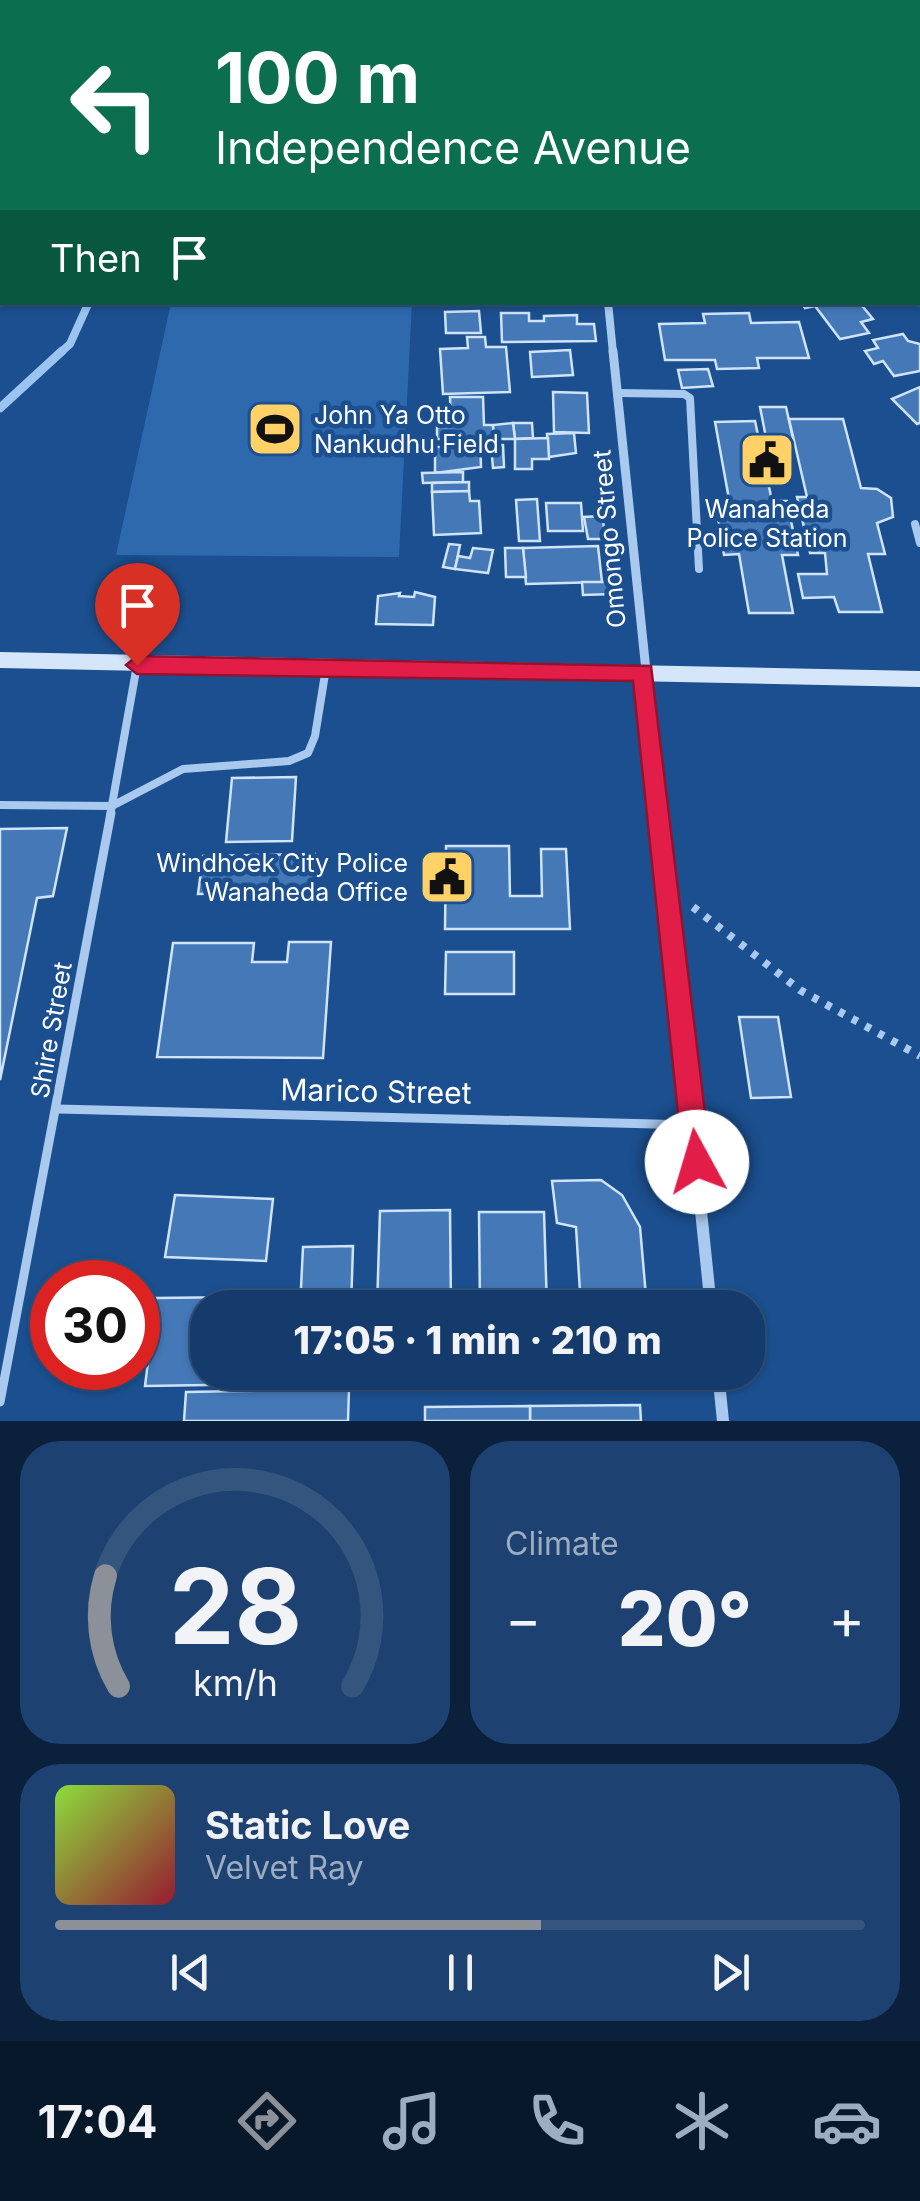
<!DOCTYPE html>
<html lang="en">
<head>
<meta charset="utf-8">
<style>
  :root { --surface:#143b6b; --page:#1d4271; --text:#f1f3f6; --muted:#9dadc1; --line:#33557e; --accent:#8c9099 }
  body { margin:0; font-family:Inter,sans-serif; background:var(--page); color:var(--text); height:100vh; display:flex; flex-direction:column; font-size:38px; white-space:nowrap }
  * { box-sizing:border-box; margin:0 }
  p { font-size:32px; color:var(--muted) }
  .icon { flex:none; width:55px; height:55px; fill:none; stroke:currentColor; stroke-width:2; stroke-linecap:round; stroke-linejoin:round }
  .map { position:relative; height:1421px; overflow:hidden }
  .side { display:flex; flex-direction:column; gap:20px; padding:20px; background:#0b203b; flex:1 }
  .side>* { flex:none }
  .top-card { position:absolute; left:0px; top:0px; width:920px; height:305px; box-shadow:0 2px 8px #0004,0 0 0 2px var(--line); background:#0b6e4f; color:#fff; overflow:hidden }
  .speed { position:absolute; left:30px; top:1260px; display:flex; gap:20px; font-size:50px; font-weight:700; text-align:center }
  .speed>* { display:grid; place-content:center; width:130px; height:130px; border-radius:50%; background:var(--surface); box-shadow:0 2px 8px #0004,0 0 0 2px var(--line); line-height:1 }
  .speed .limit { border:15px solid #d22; background:#fff; color:#111 }
  .pin { position:absolute; display:grid; place-items:center; width:85px; height:85px; color:#fff; margin:-102px -42px; border-radius:50% 50% 50% 0; rotate:-45deg; box-shadow:0 0 10px #0007 }
  .pin .icon { rotate:45deg }
  .me { position:absolute; width:110px; margin:-55px; rotate:354deg; stroke-linejoin:round; filter:drop-shadow(0 0 8px #0008) }
  .turn { display:flex; align-items:center; gap:35px; height:210px; padding:0 50px; font-size:45px }
  .turn .icon { width:130px; height:130px; stroke-width:2.5 }
  .turn b { display:block; font-size:70px; line-height:85px }
  .then { display:flex; align-items:center; height:95px; padding:0 50px; background:#0003; gap:20px; font-size:38px }
  .big { font-size:75px; font-weight:800; line-height:1.1 }
  .side .card { flex:1; display:flex; flex-direction:column; justify-content:center; gap:15px; min-width:0; padding:0 35px; border-radius:40px; background:var(--page) }
  .side .dial { align-items:center; gap:0 }
  .dial svg { height:260px; overflow:visible; fill:none; stroke:var(--line); stroke-width:7; stroke-linecap:round; text-anchor:middle }
  .dial text { fill:var(--text); stroke:none }
  .song { display:flex; align-items:center; gap:30px }
  .cover { width:120px; height:120px; border-radius:15px; background:linear-gradient(135deg,hsl(90 70% 55%),hsl(350 70% 35%)) }
  .played { height:10px; border-radius:5px; background:linear-gradient(90deg,var(--accent) 60%,var(--line) 60%) }
  .keys { display:flex; justify-content:space-around; direction:ltr }
  .heat { display:flex; justify-content:space-between; align-items:center; font-size:55px; direction:ltr }
  .side .tiles { flex:1; display:grid; gap:20px; grid-template-columns:1fr 1fr }
  .card:last-child { grid-column:span 2 }
  .trip { position:absolute; left:190px; top:1290px; width:575px; height:100px; border-radius:40px; background:var(--surface); box-shadow:0 2px 8px #0004,0 0 0 2px var(--line); font-weight:800; line-height:100px; text-align:center }
  .tab-bar { display:flex; height:160px; justify-content:space-around; align-items:center; background:#08182b; color:var(--muted) }
  .tab-bar .icon { width:70px; height:70px }
  .tab-bar .on { color:var(--accent) }
  .tab-bar b { font-size:45px; color:var(--text) }
  .map>svg:first-child { display:block }
  .green { fill:#2e69ad }
  .lines { fill:none; stroke-linecap:round; stroke-linejoin:round }
  .stream-far1 { stroke:#9cc4f0; stroke-width:8 }
  .stream { stroke:#9cc4f0; stroke-width:9 }
  .building { fill:#4478b7; stroke:#cfe3fa; stroke-width:2.5 }
  .path { stroke:#a9c9ee; stroke-width:8; stroke-dasharray:6 9; stroke-linecap:butt }
  .service-far1 { stroke:#a9c9ee; stroke-width:8 }
  .service { stroke:#a9c9ee; stroke-width:9 }
  .minor-far2 { stroke:#a9c9ee; stroke-width:8 }
  .minor-far1 { stroke:#a9c9ee; stroke-width:9 }
  .minor { stroke:#a9c9ee; stroke-width:12 }
  .secondary { fill:#d6e6fa; fill-rule:evenodd }
  .route { fill:#e11d48; stroke:#92132f; stroke-width:2.5 }
  .labels { text-anchor:middle; stroke-width:9; stroke-linejoin:round; paint-order:stroke }
  .poi-label { font-size:25px; fill:#fff; stroke:#1b4f8f; text-anchor:start }
  .street-label { font-size:25px; fill:#fff; stroke:#1b4f8f }
  .near-street-label { font-size:30px; fill:#fff; stroke:#1b4f8f }
</style>
</head>
<body>
<div class="map">
<svg width="920" height="1421" viewBox="0 0 920 1421">
  <rect width="100%" height="100%" fill="#1b4f8f"/>
  <path class="green" d="M171 303H412L399 557 116 555Z"/>
  <g class="lines">
    <path class="stream-far1" d="M60 353 70 344 89 302"/>
    <path class="stream" d="M0 408 62 351"/>
  </g>
  <g class="building">
    <path d="M801 302H859L873 319 861 322 869 333 840 339 815 306 805 308Z"/>
    <path d="M479 311 481 333H446L445 312Z"/>
    <path d="M501 313H529V321H544V316L577 315V324H594L596 341 502 342Z"/>
    <path d="M749 313 751 323 799 322 809 358H757L759 368 717 369 715 360H665L659 324 705 323 703 314Z"/>
    <path d="M903 334 908 341 920 344V371L894 376 883 361 874 364 865 351 878 348 873 340Z"/>
    <path d="M467 337H485L486 347H506L510 392 443 394 440 349 468 348Z"/>
    <path d="M570 350 573 375 532 377 530 352Z"/>
    <path d="M708 369 713 386 682 388 678 370Z"/>
    <path d="M920 387V423L917 424 892 399Z"/>
    <path d="M553 392 587 393 589 433 554 432Z"/>
    <path d="M450 397H483L484 425H493L494 439H437V427H451Z"/>
    <path d="M760 407H786L794 443H767Z"/>
    <path d="M789 419H843L861 488 877 489 891 498 893 517 877 523 885 554H868L882 612H839L834 597 803 598 798 574H827L825 553H810L797 497H807Z"/>
    <path d="M755 421 772 501H787L798 555H782L793 613H749L739 554 724 555 715 499H729L715 422Z"/>
    <path d="M513 423H532L533 438 515 439Z"/>
    <path d="M513 423 515 439H494L493 425Z"/>
    <path d="M574 433 576 453 549 457 547 434Z"/>
    <path d="M480 438 481 467 435 473V447H443V439Z"/>
    <path d="M548 438 549 459H532V469H515V439Z"/>
    <path d="M491 445H503L504 467 493 468Z"/>
    <path d="M463 472V482L423 483 422 473Z"/>
    <path d="M469 482V491L432 492V483Z"/>
    <path d="M469 491 470 501H479L481 533 434 535 432 492Z"/>
    <path d="M537 499 540 541H519L516 500Z"/>
    <path d="M546 503H581L583 531H548Z"/>
    <path d="M602 516 606 539H588L584 517Z"/>
    <path d="M449 544 460 545 455 569 443 567Z"/>
    <path d="M598 546 602 582 526 584 523 548Z"/>
    <path d="M473 548 493 550 488 573 455 569 458 556 470 558Z"/>
    <path d="M505 548H523L526 577H506Z"/>
    <path d="M582 582H612L613 594 583 595Z"/>
    <path d="M415 592 435 597 433 625 376 624 378 596 400 593 399 596 414 597Z"/>
    <path d="M296 777 292 841 226 842 232 778Z"/>
    <path d="M67 828 53 896 37 898 0 1080V829Z"/>
    <path d="M446 846H509L510 896H542L541 849H566L570 929H445Z"/>
    <path d="M315 854 313 892 198 894 203 856Z"/>
    <path d="M289 942H331L323 1058 157 1057 173 943H254L252 962H287Z"/>
    <path d="M446 952H514V994H445Z"/>
    <path d="M739 1017H778L791 1097 751 1098Z"/>
    <path d="M601 1180 622 1195 640 1227 647 1308H581L576 1227 557 1223 552 1181Z"/>
    <path d="M175 1195 273 1199 266 1261 165 1257Z"/>
    <path d="M450 1210 451 1308H377L380 1211Z"/>
    <path d="M479 1212H544L547 1308H480Z"/>
    <path d="M353 1246 351 1308H300L303 1247Z"/>
    <path d="M242 1297 241 1307 274 1308H208V1372H269L268 1384 145 1386 156 1298Z"/>
    <path d="M349 1389 348 1421H184L186 1392Z"/>
    <path d="M640 1405 641 1421H530V1406Z"/>
    <path d="M530 1406V1421H425V1407Z"/>
  </g>
  <g class="lines">
    <path class="path" d="M693 907 800 990 920 1056"/>
    <g class="service-far1">
      <path d="M619 393 684 394 690 398 699 569"/>
      <path d="M915 524 920 543"/>
      <path d="M0 805 112 806 183 769 289 761 308 753 315 736 326 668"/>
      <path d="M110 816 137 665"/>
    </g>
    <g class="service">
      <path d="M58 1109 693 1125"/>
      <path d="M0 1402 111 813"/>
    </g>
    <path class="minor-far2" d="M608 302 613 353"/>
    <path class="minor-far1" d="M613 351 661 816"/>
    <g class="minor">
      <path d="M660 813 711 1308"/>
      <path d="M718 1372 723 1421"/>
    </g>
    <path class="secondary" d="M0 652 920 671V687L0 668Z"/>
  </g>
  <path class="route" d="M137 656 651 666 711 1162 707 1172 697 1176 687 1172 683 1162 633 681 137 674 126 665Z"/>
  <defs>
    <g id="stadium-square" transform="scale(2.875)"><rect x="-9" y="-9" width="18" height="18" rx="4" fill="#ffd166" stroke="#1b4f8f"/><path d="M0-5a6.5 5 0 1 0 0 10a6.5 5 0 1 0 0-10ZM-3.5-1.8h7v3.6h-7Z" fill="#111"/></g>
    <g id="civic-square" transform="scale(2.875)"><rect x="-9" y="-9" width="18" height="18" rx="4" fill="#ffd166" stroke="#1b4f8f"/><path d="M-.6-6.5H3V-4.5H.6V-3L4-1V1h2V6H-6V1h2V-1L-.6-3ZM-1.2 2.5V6h2.4V2.5Z" fill="#111"/></g>
  </defs>
  <g fill-rule="evenodd">
    <use href="#stadium-square" x="275" y="429"/>
    <use href="#civic-square" x="767" y="460"/>
    <use href="#civic-square" x="447" y="877"/>
  </g>
  <g class="labels">
    <g class="poi-label">
      <text x="314" y="424">John Ya Otto<tspan x="314" dy="29">Nankudhu Field</tspan></text>
      <text x="767" y="518" text-anchor="middle">Wanaheda<tspan x="767" dy="29">Police Station</tspan></text>
      <text x="408" y="872" text-anchor="end">Windhoek City Police<tspan x="408" dy="29">Wanaheda Office</tspan></text>
    </g>
    <g class="street-label">
      <text transform="translate(609 539) rotate(-95)" y="9">Omongo Street</text>
      <text transform="translate(51 1030) rotate(-80)" y="9">Shire Street</text>
    </g>
    <g class="near-street-label">
      <text transform="translate(376 1092) rotate(1)" y="10">Marico Street</text>
    </g>
  </g>
</svg>
<div class="speed"><div class="limit">30</div></div>
<div class="pin" style="left:137px;top:665px;background:#d93025"><svg class="icon" aria-label="arrive" viewBox="0 0 24 24"><path d="M6 21V4h12l-3 4 3 4H6"/></svg></div>
<svg class="me" style="left:697px;top:1162px" viewBox="-20 -20 40 40"><circle r="19" fill="#fff"/><path d="M0-13L10 11 0 6-10 11z" fill="#e11d48"/></svg>
<div class="trip">17:05 · 1 min · 210 m</div>
<div class="top-card">
<div class="turn"><svg class="icon" aria-label="left" viewBox="0 0 24 24"><path d="M17 20v-9H6M10 6l-5 5 5 5"/></svg><div><b>100 m</b>Independence Avenue</div></div>
<div class="then">Then<svg class="icon" aria-label="arrive" viewBox="0 0 24 24"><path d="M6 21V4h12l-3 4 3 4H6"/></svg></div>
</div>
</div>
<section class="side">
<div class="tiles">
<div class="card dial"><svg viewBox="0 0 100 80">
<path d="M14 69A42 42 0 1 1 86 69"/>
<path d="M14 69A42 42 0 0 1 10 35" stroke="#8c9099"/>
<text x="50" y="56" font-size="32" font-weight="700">28</text>
<text x="50" y="72" font-size="11">km/h</text>
</svg></div>
<div class="card"><p>Climate</p>
<div class="heat"><a>−</a><b class="big">20°</b><a>+</a></div>
</div>
<div class="card">
<div class="song"><i class="cover"></i><div><b>Static Love</b><p>Velvet Ray</p></div></div>
<div class="played"></div>
<div class="keys"><svg class="icon" aria-label="previous" viewBox="0 0 24 24"><path d="M18 5L8 12l10 7zM5 5v14"/></svg><svg class="icon" aria-label="pause" viewBox="0 0 24 24"><path d="M8 5v14M16 5v14"/></svg><svg class="icon" aria-label="next" viewBox="0 0 24 24"><path d="M6 5l10 7-10 7zM19 5v14"/></svg></div>
</div>
</div>
</section>
<nav class="tab-bar">
<b>17:04</b>
<svg class="icon on" aria-label="directions" viewBox="0 0 24 24"><path d="M12 3l9 9-9 9-9-9zM9 14v-3h6M13 9l2 2-2 2"/></svg>
<svg class="icon" aria-label="music" viewBox="0 0 24 24"><path d="M9 18V5l10-2v13"/><circle cx="6" cy="18" r="3"/><circle cx="16" cy="16" r="3"/></svg>
<svg class="icon" aria-label="phone" viewBox="0 0 24 24"><path d="M5 4h4l2 5-3 2q2 4 5 5l2-3 5 2v4C11 20 4 13 5 4z"/></svg>
<svg class="icon" aria-label="climate" viewBox="0 0 24 24"><path d="M12 3v18M4 7l16 10M4 17L20 7"/></svg>
<svg class="icon" aria-label="car" viewBox="0 0 24 24"><path d="M5 17H2v-5l4-1 3-4h7l3 4 3 1v5h-3M9 17h6M6 11h13"/><circle cx="7" cy="17" r="2"/><circle cx="17" cy="17" r="2"/></svg>
</nav>
</body>
</html>
